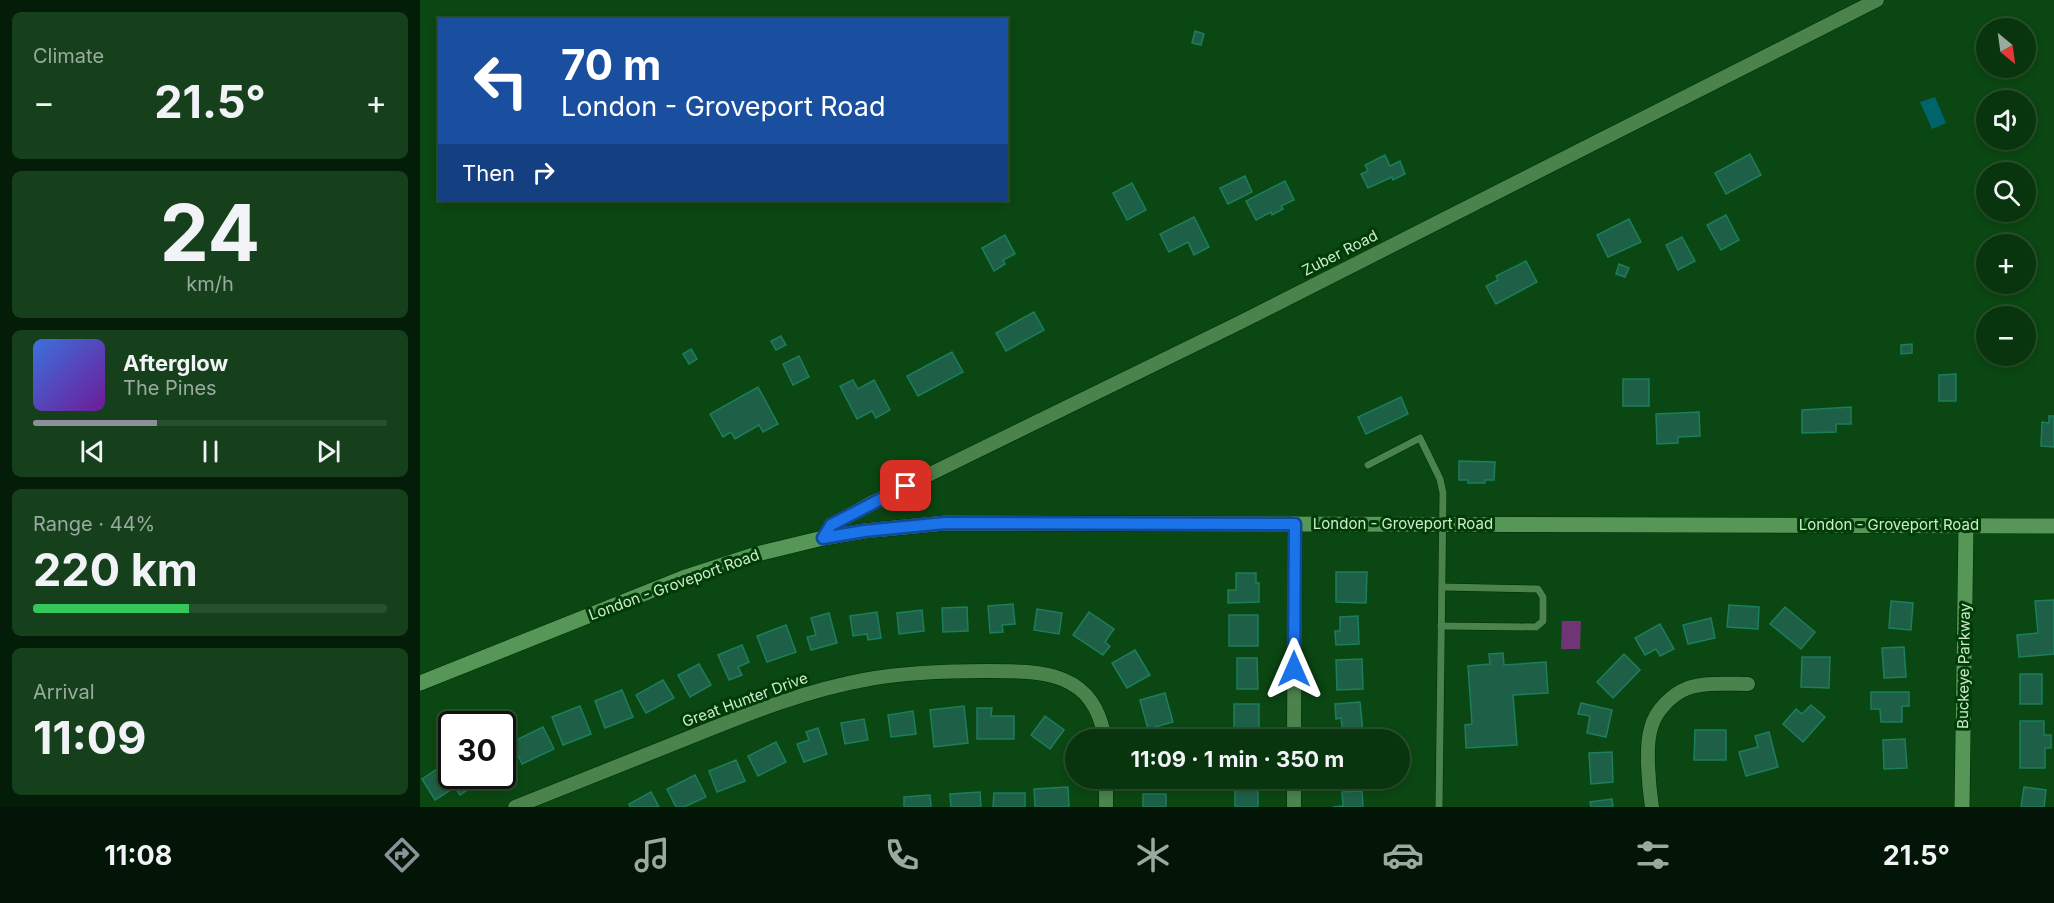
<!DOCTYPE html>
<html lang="en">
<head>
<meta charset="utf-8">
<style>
  :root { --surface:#08350e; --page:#16401c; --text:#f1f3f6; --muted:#98ab9e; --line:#29502e; --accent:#8c9099 }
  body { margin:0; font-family:Inter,sans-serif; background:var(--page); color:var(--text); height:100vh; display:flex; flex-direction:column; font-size:22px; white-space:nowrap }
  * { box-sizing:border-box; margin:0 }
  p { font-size:20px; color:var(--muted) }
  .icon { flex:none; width:33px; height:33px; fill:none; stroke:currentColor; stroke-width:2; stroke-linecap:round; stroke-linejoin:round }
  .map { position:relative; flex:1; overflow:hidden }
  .sheet { display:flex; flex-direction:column; gap:12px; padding:12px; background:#041d08; width:420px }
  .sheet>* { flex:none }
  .banner { position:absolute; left:18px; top:18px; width:570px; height:183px; border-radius:0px; box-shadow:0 3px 9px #0003,0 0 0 2px var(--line); background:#1a4fa0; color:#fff; overflow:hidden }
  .needle { width:39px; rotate:151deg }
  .buttons { position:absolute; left:1556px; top:18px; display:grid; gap:12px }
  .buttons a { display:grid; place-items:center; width:60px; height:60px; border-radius:50%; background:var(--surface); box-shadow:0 3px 9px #0003,0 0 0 2px var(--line); font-size:30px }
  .speed { position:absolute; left:18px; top:711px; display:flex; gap:12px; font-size:30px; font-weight:700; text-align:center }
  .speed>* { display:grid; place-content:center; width:78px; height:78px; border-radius:50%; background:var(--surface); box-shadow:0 3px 9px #0003,0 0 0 2px var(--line); line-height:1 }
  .speed .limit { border:3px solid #111; border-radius:9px; background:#fff; color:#111 }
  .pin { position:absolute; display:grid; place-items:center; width:51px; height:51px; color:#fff; margin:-26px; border-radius:12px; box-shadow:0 3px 9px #0006 }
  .me { position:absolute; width:66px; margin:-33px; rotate:0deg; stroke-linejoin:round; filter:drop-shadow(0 0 4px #0008) }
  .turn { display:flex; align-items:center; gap:21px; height:126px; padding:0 24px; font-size:27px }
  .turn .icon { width:78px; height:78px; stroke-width:2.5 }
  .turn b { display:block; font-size:42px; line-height:51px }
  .then { display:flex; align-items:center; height:57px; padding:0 24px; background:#0003; gap:12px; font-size:22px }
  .big { font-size:45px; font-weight:700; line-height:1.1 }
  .sheet .widget { flex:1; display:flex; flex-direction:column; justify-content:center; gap:9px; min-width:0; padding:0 21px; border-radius:9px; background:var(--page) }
  .sheet .dial { align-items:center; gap:0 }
  .dial b { font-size:78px; line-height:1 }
  .song { display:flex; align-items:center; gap:18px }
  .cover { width:72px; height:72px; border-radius:9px; background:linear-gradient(135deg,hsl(220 70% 55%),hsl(280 70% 35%)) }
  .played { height:6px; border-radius:3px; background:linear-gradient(90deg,var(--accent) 35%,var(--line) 35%) }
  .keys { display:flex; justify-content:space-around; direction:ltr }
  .heat { display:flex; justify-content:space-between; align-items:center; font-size:33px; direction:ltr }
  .charge { height:9px; border-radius:4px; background:linear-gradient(90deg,#34c759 44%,var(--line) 0) }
  .trip { position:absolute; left:645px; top:729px; width:345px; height:60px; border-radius:30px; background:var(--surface); box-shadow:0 3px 9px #0003,0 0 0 2px var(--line); font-weight:700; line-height:60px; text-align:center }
  .menu { display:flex; height:96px; justify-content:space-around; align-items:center; background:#031506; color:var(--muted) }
  .menu .icon { width:42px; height:42px }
  .menu .selected { color:var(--accent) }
  .menu b { font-size:27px; color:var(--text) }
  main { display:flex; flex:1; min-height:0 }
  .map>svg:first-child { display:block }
  .green { fill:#6f3574 }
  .water { fill:#00646c }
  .building { fill:#1e6047; stroke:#1c7e5c; stroke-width:1.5 }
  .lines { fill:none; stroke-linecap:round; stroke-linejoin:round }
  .lane-casing { stroke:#002b03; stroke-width:8 }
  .street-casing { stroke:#002b03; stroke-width:15 }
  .secondary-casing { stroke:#002b03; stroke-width:16 }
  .lane { stroke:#4b834c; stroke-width:7 }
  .street { stroke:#4b834c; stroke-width:14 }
  .secondary { stroke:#569758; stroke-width:15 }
  .route-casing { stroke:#114b97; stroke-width:15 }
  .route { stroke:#1a73e8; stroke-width:10 }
  .labels { text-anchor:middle; stroke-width:6; stroke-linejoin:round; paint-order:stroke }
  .street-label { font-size:15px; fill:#ceebcd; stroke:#003c05 }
</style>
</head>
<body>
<main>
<section class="sheet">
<div class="widget"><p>Climate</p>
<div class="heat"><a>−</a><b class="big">21.5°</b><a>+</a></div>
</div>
<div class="widget dial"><b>24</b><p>km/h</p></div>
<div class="widget">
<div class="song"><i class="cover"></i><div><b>Afterglow</b><p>The Pines</p></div></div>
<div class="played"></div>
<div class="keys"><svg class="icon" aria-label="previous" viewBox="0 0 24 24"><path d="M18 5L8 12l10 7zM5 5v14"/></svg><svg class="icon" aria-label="pause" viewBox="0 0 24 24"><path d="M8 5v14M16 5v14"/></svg><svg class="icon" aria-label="next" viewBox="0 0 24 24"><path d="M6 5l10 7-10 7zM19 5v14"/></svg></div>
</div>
<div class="widget"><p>Range · 44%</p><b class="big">220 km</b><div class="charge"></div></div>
<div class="widget"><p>Arrival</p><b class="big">11:09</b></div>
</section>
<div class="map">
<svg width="1634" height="807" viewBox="0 0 1634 807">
  <rect width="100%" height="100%" fill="#0b4712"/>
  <path class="green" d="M1142 621H1161L1160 649H1141Z"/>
  <path class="water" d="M1515 97 1526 123 1512 129 1500 102Z"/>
  <g class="building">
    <path d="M775 31 784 34 781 45 772 43Z"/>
    <path d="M1330 154 1341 175 1306 194 1295 173Z"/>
    <path d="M965 155 970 166 980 161 985 174 973 180 972 177 948 188 941 174 948 171 945 165Z"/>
    <path d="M825 176 832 192 808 204 800 188Z"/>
    <path d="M865 181 874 200 861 206 863 209 852 215 851 212 836 220 826 201Z"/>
    <path d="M712 183 726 210 707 220 693 193Z"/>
    <path d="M1306 215 1319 240 1301 250 1287 225Z"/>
    <path d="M774 217 789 247 774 255 768 242 749 252 740 234Z"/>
    <path d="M1209 219 1221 242 1188 257 1177 235Z"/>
    <path d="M585 235 595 254 583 260 585 264 574 271 562 248Z"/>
    <path d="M1262 237 1275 261 1258 270 1246 245Z"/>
    <path d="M1106 261 1117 282 1076 304 1066 286 1078 280 1076 276Z"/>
    <path d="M1199 264 1209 268 1205 277 1196 274Z"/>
    <path d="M614 312 624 330 586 351 576 333Z"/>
    <path d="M361 336 366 345 356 350 351 341Z"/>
    <path d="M1492 344V353L1481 354V345Z"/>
    <path d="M271 349 277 359 269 364 263 354Z"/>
    <path d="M532 352 543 372 498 396 487 376Z"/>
    <path d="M379 356 389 377 373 385 363 364Z"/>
    <path d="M1536 374V401H1519V375Z"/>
    <rect x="1203" y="379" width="26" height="27"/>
    <path d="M433 380 438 389 454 380 470 410 456 418 452 411 437 419 420 386Z"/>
    <path d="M338 387 358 424 343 432 339 425 315 439 311 432 303 437 290 414Z"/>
    <path d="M981 397 988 414 946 434 938 417Z"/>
    <path d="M1431 407V424H1416V432L1382 433V410Z"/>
    <path d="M1279 412 1280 436 1258 437V443L1237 444 1236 414Z"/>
    <path d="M1629 416H1634V447L1621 446 1622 422 1629 423Z"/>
    <path d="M1039 461 1075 462 1074 480H1065V483H1048V480H1039Z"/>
    <path d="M916 572H947L946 603 916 602Z"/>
    <path d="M816 573H836V583H839V602L808 603V590H816Z"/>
    <path d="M1634 600V654L1599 657 1597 635 1618 633 1615 601Z"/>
    <path d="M1471 601 1493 603 1491 630 1469 628Z"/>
    <path d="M593 604 595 624 582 625 583 632 570 633 568 606Z"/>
    <path d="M1309 605 1339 607 1338 629 1307 627Z"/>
    <path d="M547 607 548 631 523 632 522 608Z"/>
    <path d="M1365 607 1395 632 1381 649 1350 624Z"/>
    <path d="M617 609 642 613 639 634 614 630Z"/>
    <path d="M502 610 504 631 479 634 477 613Z"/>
    <path d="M457 612 461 638 448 640 447 634 433 636 430 616Z"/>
    <path d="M669 612 694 629 685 642 690 646 683 655 653 635Z"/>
    <path d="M409 613 417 643 391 650 387 637 396 635 391 618Z"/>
    <rect x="809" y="615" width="29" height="31"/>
    <path d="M938 616 939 644 916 645 915 631H920V617Z"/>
    <path d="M1291 618 1295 638 1268 644 1263 625Z"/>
    <path d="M1240 624 1254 649 1240 656 1236 649 1225 655 1215 638Z"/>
    <path d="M366 625 376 652 347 662 337 636Z"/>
    <path d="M322 645 329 662 318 667 322 675 309 680 298 655Z"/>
    <path d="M1484 647 1486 677 1464 678 1462 648Z"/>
    <path d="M715 650 730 675 707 688 692 663Z"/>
    <path d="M1083 653 1084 665 1126 662 1128 693 1093 695 1097 745 1046 748 1045 725 1052 724 1048 666 1070 664 1069 654Z"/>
    <path d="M1204 654 1220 670 1193 698 1177 682Z"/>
    <path d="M1382 657H1410L1409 688 1381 687Z"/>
    <path d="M817 658H837L838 689H817Z"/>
    <path d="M942 659 943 689 917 690 916 660Z"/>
    <path d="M279 664 291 685 270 697 258 675Z"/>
    <rect x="1600" y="674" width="22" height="30"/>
    <path d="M243 680 254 698 226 713 216 695Z"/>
    <path d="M202 690 213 717 185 728 175 701Z"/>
    <path d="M1451 692H1489V706H1482V722H1461L1460 709H1451Z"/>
    <path d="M745 693 753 722 728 729 720 700Z"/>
    <path d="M940 702 943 732 923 734 921 718 916 719 915 704Z"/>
    <path d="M1161 703 1192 710 1186 737 1167 733 1170 716 1158 714Z"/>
    <rect x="814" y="704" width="25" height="28"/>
    <path d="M1391 705 1405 717 1383 742 1363 724 1376 709 1382 714Z"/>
    <path d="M160 706 171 734 143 745 132 717Z"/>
    <path d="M544 706 548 743 514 747 510 710Z"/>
    <path d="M557 708H572L571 716H594V739H557Z"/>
    <path d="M493 711 496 734 471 737 468 715Z"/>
    <path d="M625 716 644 730 630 749 611 735Z"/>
    <path d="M444 719 448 740 425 744 421 723Z"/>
    <path d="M1600 721H1624V735H1631V748H1625V768H1600Z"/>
    <path d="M123 727 134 749 102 764 92 742Z"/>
    <path d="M398 728 407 754 384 762 377 744 389 740 386 732Z"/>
    <path d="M1275 730H1306V760H1274Z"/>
    <path d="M1349 732 1358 767 1326 776 1319 752 1338 747 1335 736Z"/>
    <path d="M1485 739 1487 768 1464 769 1463 740Z"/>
    <path d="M356 742 366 762 338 776 328 756Z"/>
    <path d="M1192 752 1193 782 1171 784 1169 753Z"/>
    <path d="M30 753 32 756V776H45L52 787 40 795 35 787 15 800 2 779 23 765 19 760Z"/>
    <path d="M316 760 325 781 297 792 289 771Z"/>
    <path d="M275 775 286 797 264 807H256L247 789Z"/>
    <path d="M648 787 649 807H615L614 789Z"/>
    <rect x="815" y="787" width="23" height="20"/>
    <path d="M1604 787 1626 790 1624 807H1601Z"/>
    <path d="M942 791 943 807H913L923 806 922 792Z"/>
    <path d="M231 792 239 807H210L209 804Z"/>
    <path d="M560 792 561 807H531L530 794Z"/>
    <path d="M574 793H605V807H573Z"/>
    <rect x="723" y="794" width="23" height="13"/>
    <path d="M510 795 511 807H484V797Z"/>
    <path d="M1192 799 1193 807H1171L1170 802Z"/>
  </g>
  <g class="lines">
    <g class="lane-casing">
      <g id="lane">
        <path d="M948 465 1000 438 1020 479 1023 493 1019 807"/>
        <path d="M1021 626 1116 627 1123 621V597L1118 589 1022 587"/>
      </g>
    </g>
    <g class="street-casing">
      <g id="street">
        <path d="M403 538 411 525 453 502 821 322 1457 0"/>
        <path d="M874 740 875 523"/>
        <path d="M95 807C153 784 210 761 268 738 327 714 386 690 449 679 488 672 528 671 567 671 623 671 675 671 685 740"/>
        <path d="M686 807V778"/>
        <path d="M874 807V778"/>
        <path d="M1232 807C1229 787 1225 747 1231 728 1235 711 1252 694 1268 688 1286 682 1309 684 1328 684"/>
      </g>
    </g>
    <g class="secondary-casing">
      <g id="secondary">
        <path d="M0 683 263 578 337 554 403 538 444 531 525 523 1634 526"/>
        <path d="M1542 807 1546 526"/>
      </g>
    </g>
    <use href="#lane" class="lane"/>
    <use href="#street" class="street"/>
    <use href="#secondary" class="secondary"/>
  </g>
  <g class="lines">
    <g class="route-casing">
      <path id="route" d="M486 486 411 525 403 538 444 531 525 523 875 524 874 669"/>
    </g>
    <use href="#route" class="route"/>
  </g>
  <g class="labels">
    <g class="street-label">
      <text transform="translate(920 253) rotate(-27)" y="5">Zuber Road</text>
      <text x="983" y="529">London - Groveport Road</text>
      <text x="1469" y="530">London - Groveport Road</text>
      <text transform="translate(254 585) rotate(-20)" y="5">London - Groveport Road</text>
      <text transform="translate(1544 666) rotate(-89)" y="5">Buckeye Parkway</text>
      <text transform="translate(325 700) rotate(-20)" y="5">Great Hunter Drive</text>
    </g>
  </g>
</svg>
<div class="buttons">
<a><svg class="needle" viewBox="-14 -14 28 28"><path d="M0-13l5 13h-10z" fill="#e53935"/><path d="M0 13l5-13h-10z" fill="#98ab9e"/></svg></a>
<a><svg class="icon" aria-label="sound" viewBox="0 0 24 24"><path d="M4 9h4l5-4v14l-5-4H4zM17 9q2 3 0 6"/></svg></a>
<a><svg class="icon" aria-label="search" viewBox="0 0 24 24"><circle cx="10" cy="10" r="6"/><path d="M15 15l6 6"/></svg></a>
<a>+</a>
<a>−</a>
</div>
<div class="speed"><div class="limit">30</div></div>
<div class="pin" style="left:486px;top:486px;background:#d93025"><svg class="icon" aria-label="arrive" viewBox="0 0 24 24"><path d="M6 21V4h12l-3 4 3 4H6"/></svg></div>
<svg class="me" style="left:874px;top:669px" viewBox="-20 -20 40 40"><path d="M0-17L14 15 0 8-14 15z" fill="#1a73e8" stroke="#fff" stroke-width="4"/></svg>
<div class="trip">11:09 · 1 min · 350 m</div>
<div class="banner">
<div class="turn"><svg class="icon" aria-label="left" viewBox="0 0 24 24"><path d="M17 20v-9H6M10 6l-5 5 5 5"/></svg><div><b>70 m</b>London - Groveport Road</div></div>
<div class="then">Then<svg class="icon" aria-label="right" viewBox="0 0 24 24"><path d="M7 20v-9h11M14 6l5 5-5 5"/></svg></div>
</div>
</div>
</main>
<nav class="menu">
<b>11:08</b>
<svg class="icon selected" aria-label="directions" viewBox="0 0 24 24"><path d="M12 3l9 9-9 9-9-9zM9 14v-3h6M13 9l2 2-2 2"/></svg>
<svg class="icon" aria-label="music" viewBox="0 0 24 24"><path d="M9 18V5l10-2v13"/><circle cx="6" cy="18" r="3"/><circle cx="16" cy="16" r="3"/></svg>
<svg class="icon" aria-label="phone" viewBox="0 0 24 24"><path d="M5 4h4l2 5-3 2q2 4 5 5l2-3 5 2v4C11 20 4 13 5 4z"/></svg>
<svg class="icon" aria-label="climate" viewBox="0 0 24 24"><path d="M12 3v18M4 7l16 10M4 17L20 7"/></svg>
<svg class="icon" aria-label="car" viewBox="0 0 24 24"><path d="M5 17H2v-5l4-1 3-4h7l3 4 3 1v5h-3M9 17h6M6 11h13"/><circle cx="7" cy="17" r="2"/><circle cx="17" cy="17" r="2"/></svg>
<svg class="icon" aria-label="filters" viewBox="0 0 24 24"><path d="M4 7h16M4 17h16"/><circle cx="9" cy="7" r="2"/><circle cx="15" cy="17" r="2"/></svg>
<b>21.5°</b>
</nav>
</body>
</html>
